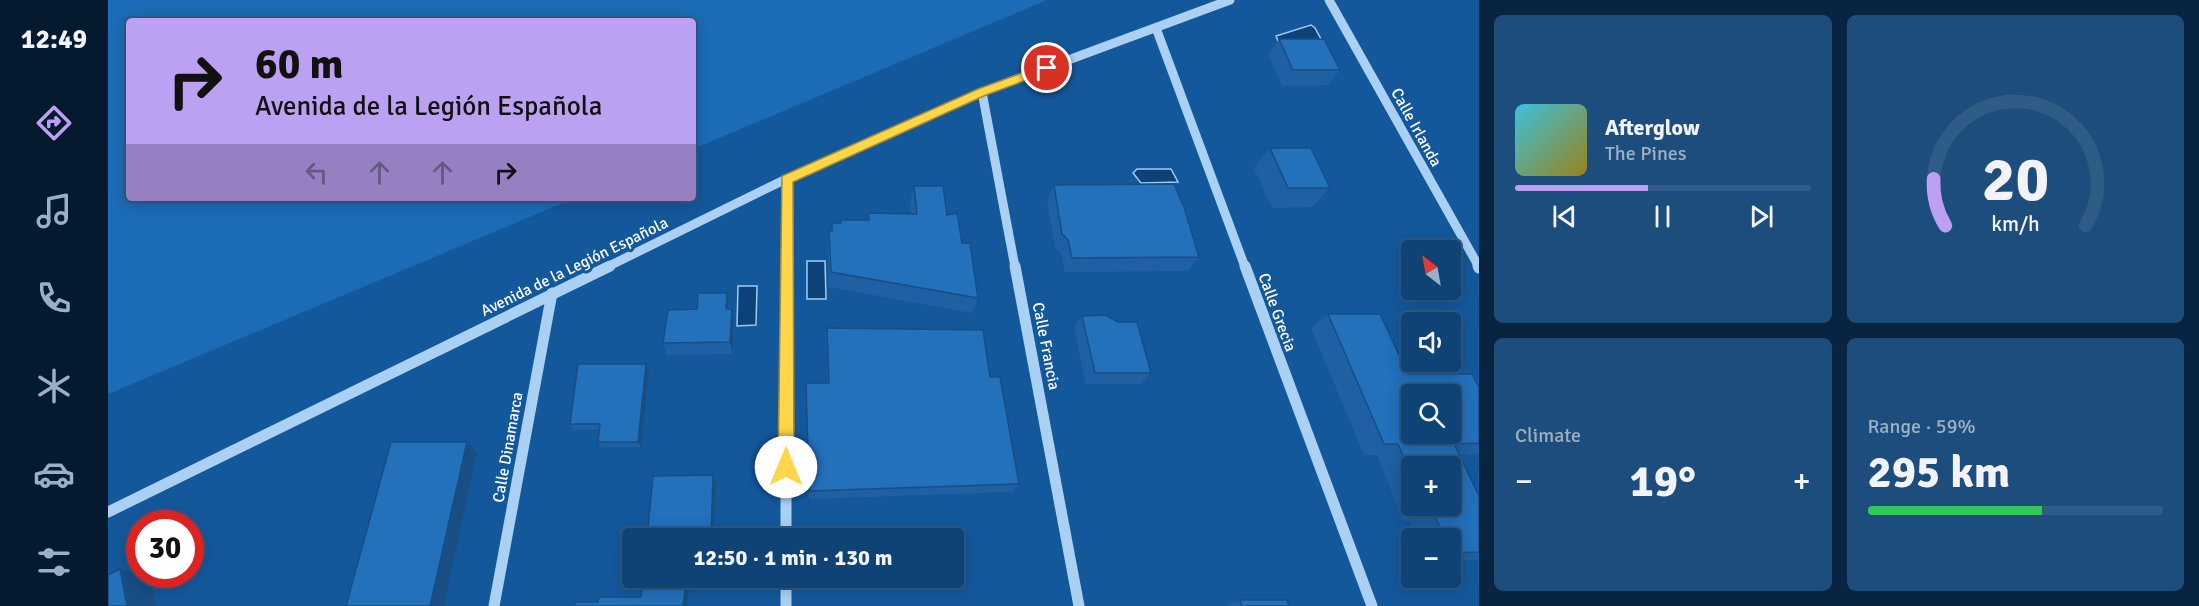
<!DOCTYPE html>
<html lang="en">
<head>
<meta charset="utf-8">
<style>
  :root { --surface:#0f4275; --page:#1d4d7d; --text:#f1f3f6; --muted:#9bb0c5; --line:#2f5b87; --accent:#bca0f2 }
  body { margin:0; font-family:Signika,sans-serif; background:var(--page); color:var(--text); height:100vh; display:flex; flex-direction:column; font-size:22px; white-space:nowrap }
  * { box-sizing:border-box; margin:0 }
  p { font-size:20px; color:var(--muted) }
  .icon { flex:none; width:33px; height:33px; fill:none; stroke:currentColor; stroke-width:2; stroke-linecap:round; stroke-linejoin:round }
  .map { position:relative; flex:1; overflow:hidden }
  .panel { display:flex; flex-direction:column; gap:15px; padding:15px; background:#082440; width:720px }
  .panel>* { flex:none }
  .guide { position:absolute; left:18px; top:18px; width:570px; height:183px; border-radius:6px; box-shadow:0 3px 15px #0003,0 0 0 2px var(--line); background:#bca0f2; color:#111; overflow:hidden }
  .needle { width:39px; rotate:329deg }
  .buttons { position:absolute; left:1293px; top:240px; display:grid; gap:12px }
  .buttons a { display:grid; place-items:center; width:60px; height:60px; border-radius:6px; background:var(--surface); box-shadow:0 3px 15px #0003,0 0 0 2px var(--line); font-size:30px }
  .speed { position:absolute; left:18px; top:510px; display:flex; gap:12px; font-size:30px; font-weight:700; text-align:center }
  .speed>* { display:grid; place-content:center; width:78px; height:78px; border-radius:50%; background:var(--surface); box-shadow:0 3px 15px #0003,0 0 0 2px var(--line); line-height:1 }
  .speed .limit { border:9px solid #d22; background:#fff; color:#111 }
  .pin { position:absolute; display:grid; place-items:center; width:51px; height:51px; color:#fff; margin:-26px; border:3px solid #fff; border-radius:50%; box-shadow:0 2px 6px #0007 }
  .me { position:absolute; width:66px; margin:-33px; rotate:0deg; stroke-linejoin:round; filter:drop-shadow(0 0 4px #0008) }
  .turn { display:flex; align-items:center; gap:21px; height:126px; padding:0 30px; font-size:27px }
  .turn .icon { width:78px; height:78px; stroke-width:2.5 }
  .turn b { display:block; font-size:42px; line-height:51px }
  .lanes { display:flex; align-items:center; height:57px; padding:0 30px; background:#0003; justify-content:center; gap:30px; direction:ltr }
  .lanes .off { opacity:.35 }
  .big { font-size:45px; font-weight:700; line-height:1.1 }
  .panel .tile { flex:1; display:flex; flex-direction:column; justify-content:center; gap:9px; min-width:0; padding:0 21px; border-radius:9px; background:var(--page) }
  .panel .dial { align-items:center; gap:0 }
  .dial svg { height:156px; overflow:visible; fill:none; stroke:var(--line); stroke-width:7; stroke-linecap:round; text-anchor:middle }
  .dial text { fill:var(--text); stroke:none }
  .song { display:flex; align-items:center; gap:18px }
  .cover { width:72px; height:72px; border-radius:9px; background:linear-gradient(135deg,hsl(190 70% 55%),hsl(50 70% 35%)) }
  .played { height:6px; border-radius:3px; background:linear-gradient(90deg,var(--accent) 45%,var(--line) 45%) }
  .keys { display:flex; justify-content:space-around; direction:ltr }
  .heat { display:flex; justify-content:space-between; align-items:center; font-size:33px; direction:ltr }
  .charge { height:9px; border-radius:4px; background:linear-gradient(90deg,#34c759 59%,var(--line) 0) }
  .panel .tiles { flex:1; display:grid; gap:15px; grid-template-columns:repeat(2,1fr) }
  .trip { position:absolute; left:514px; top:528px; width:342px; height:60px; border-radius:6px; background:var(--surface); box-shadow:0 3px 15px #0003,0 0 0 2px var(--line); font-weight:700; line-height:60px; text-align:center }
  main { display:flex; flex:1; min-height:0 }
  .tab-bar { display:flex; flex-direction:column; width:108px; justify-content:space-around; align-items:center; background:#061a2f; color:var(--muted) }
  .tab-bar .icon { width:42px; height:42px }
  .tab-bar .active { color:var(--accent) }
  .tab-bar b { font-size:27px; color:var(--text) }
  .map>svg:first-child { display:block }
  .green { fill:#1c6bb6 }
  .water { fill:#0d4279; stroke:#9dccf6; stroke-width:1.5 }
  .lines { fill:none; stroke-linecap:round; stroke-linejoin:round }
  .minor-far1 { stroke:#aad0f3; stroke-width:9 }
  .minor { stroke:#aad0f3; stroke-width:11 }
  .wall { fill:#1e60a1; fill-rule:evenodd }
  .shaded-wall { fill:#184e83 }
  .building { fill:#2370bb; stroke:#184e83; stroke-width:1.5; fill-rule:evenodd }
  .route { fill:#ffd54a; stroke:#a68a30; stroke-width:1.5 }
  .labels { text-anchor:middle; stroke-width:6; stroke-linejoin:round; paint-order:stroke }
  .street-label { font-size:16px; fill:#fff; stroke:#14589c }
</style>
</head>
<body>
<main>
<nav class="tab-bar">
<b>12:49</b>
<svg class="icon active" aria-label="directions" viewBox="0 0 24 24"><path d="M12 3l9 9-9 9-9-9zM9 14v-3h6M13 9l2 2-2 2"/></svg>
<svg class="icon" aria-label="music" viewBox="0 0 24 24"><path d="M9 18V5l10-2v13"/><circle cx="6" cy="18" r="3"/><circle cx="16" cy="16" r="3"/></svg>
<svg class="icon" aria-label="phone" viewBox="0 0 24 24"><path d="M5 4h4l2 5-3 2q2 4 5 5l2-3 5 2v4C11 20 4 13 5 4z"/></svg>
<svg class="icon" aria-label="climate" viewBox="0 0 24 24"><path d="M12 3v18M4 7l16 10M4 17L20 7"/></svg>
<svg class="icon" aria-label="car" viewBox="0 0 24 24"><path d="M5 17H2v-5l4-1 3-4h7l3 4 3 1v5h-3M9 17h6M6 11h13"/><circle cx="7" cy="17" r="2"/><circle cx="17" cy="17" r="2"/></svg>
<svg class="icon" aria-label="filters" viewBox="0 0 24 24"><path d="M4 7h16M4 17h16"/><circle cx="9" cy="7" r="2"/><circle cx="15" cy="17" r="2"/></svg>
</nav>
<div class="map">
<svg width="1371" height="606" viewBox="0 0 1371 606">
  <rect width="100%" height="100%" fill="#14589c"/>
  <path class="green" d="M0 0H939L585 149V21H21V198H467L0 394Z"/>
  <g class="water">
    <path d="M1203 25 1207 28 1214 41H1170L1168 36Z"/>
    <path d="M1029 169H1063L1070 182 1033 183 1025 173Z"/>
    <path d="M699 261H717L718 299H699Z"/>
    <path d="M630 286H649L648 325 629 326Z"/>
  </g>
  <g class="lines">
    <g class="minor-far1">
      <path d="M1221 0 1371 267"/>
      <path d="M1048 28 1137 267"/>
      <path d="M874 92 907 267"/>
      <path d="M678 179V267"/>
      <path d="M499 267 678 179 874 92 1122 0"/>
    </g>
    <g class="minor">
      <path d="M678 266V538"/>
      <path d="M907 266 971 606"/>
      <path d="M1137 266 1264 606"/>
      <path d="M1370 266 1371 268"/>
      <path d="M0 512 502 266"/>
      <path d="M678 578V606"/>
      <path d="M386 606 444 293"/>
    </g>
  </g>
  <g class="wall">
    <path d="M1171 39 1232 70 1220 85 1174 86 1160 55Z"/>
    <path d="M1162 148 1222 188 1204 207 1164 208 1146 168Z"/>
    <path d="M946 185 1091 257 1080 271 957 272 953 254 947 248 939 200Z"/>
    <path d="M806 186 839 215 854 243 870 298 864 313 721 287 720 246 721 230 723 231 724 223 760 220V213L803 214 802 203Z"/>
    <path d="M619 293 620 309H624L626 322 624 354 559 355 555 343 589 309Z"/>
    <path d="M1220 314 1300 374 1371 387V454L1351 455 1371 496V560H1342V538H1309L1302 521H1295L1269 455H1256L1203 328ZM1304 466 1342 506H1304Z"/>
    <path d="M974 316 1043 373 1033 384H978L966 328Z"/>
    <path d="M719 328 882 377 911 484 905 492 701 499 698 383H720L718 339Z"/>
    <path d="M541 370 533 447H493L490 442 492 429 465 430 462 424Z"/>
    <path d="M605 475 608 484 606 538H539Z"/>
    <path d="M1132 600 1181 606H1117Z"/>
  </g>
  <g class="shaded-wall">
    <path d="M619 293 620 306V322L618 309Z"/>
    <path d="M624 309 626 322 624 354 622 342Z"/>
    <path d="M538 364 541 370 533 447 530 442Z"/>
    <path d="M359 442 369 452 336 606H322Z"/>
    <path d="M605 475 608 484 606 538H604L603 536Z"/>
    <path d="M12 569 42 578 48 606H19Z"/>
    <path d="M577 578H581V589L579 606H575Z"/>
  </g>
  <g class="building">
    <path d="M1171 39H1216L1232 70H1185Z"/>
    <path d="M1162 148H1203L1222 188H1180Z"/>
    <path d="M1066 184 1076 207 1091 257 964 258 960 240 954 234 946 185Z"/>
    <path d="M806 186H835L839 215 849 213 854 243H862L870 298 723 272 721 230 724 231V223H733V220H761L760 213 809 214Z"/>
    <path d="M590 293H619L618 309H624L622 342 555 343 560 310 589 309Z"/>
    <path d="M1220 314H1272L1300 374H1364L1371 387V443L1346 444 1371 496V552L1343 553 1342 538H1337L1325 512H1318L1316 506H1342V466H1304V476L1290 444H1276ZM1304 394H1342V434H1304Z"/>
    <path d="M997 315 1010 322H1029L1043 373H987L974 316Z"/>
    <path d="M719 328 875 330 882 377H892L911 484 701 491 698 383H721Z"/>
    <path d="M470 364H538L530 442H490L492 424H462Z"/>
    <path d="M283 442H359L322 606H238Z"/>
    <path d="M605 475 603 536 576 535V538H539L545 476Z"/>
    <path d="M12 569 19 606H0V575Z"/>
    <path d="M535 578H577L578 583 575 606H466L467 602H490L491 597H533Z"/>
    <path d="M1132 600H1179L1181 606H1134Z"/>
  </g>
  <path class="route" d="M939 64 945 68 943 71 878 95 685 182 686 467 683 472 678 474 673 472 670 467 674 176 870 89Z"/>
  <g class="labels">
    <g class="street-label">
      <text transform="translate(1309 127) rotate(61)" y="6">Calle Irlanda</text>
      <text transform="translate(466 266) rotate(-26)" y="6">Avenida de la Legión Española</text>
      <text transform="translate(1170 312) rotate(70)" y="6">Calle Grecia</text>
      <text transform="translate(939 346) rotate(79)" y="6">Calle Francia</text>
      <text transform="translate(399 447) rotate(-80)" y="6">Calle Dinamarca</text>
    </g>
  </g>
</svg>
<div class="buttons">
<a><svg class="needle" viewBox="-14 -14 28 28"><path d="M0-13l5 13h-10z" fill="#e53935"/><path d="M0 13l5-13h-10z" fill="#9bb0c5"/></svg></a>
<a><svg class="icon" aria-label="sound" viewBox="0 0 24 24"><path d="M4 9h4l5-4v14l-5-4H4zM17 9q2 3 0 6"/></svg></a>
<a><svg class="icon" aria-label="search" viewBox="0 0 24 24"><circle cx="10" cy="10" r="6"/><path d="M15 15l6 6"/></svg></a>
<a>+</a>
<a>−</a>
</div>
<div class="speed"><div class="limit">30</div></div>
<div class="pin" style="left:939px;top:68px;background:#d93025"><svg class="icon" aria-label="arrive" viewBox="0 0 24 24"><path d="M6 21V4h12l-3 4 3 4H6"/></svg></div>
<svg class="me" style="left:678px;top:467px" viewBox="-20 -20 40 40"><circle r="19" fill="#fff"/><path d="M0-13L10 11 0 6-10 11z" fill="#ffd54a"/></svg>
<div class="trip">12:50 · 1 min · 130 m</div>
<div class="guide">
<div class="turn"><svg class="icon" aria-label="right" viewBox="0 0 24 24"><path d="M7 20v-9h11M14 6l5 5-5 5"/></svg><div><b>60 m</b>Avenida de la Legión Española</div></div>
<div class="lanes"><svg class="icon off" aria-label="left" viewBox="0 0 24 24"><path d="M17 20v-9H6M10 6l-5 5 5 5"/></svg><svg class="icon off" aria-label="ahead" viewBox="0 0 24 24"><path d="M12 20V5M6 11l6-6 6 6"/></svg><svg class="icon off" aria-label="ahead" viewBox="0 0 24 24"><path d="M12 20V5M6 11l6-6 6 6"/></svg><svg class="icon" aria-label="right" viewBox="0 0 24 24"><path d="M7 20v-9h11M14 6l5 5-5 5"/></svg></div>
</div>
</div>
<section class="panel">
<div class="tiles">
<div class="tile">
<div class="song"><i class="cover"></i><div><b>Afterglow</b><p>The Pines</p></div></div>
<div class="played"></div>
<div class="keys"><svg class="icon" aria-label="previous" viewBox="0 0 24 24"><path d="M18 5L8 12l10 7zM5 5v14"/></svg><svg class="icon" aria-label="pause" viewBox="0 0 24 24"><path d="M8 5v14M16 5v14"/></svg><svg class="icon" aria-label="next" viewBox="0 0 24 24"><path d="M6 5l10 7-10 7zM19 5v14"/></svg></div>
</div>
<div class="tile dial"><svg viewBox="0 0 100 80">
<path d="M14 69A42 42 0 1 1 86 69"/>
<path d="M14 69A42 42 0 0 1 8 45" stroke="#bca0f2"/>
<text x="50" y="56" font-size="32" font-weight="700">20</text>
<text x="50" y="72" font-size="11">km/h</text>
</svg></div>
<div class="tile"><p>Climate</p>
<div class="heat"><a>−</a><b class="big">19°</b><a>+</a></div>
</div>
<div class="tile"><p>Range · 59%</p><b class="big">295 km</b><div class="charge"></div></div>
</div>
</section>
</main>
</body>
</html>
